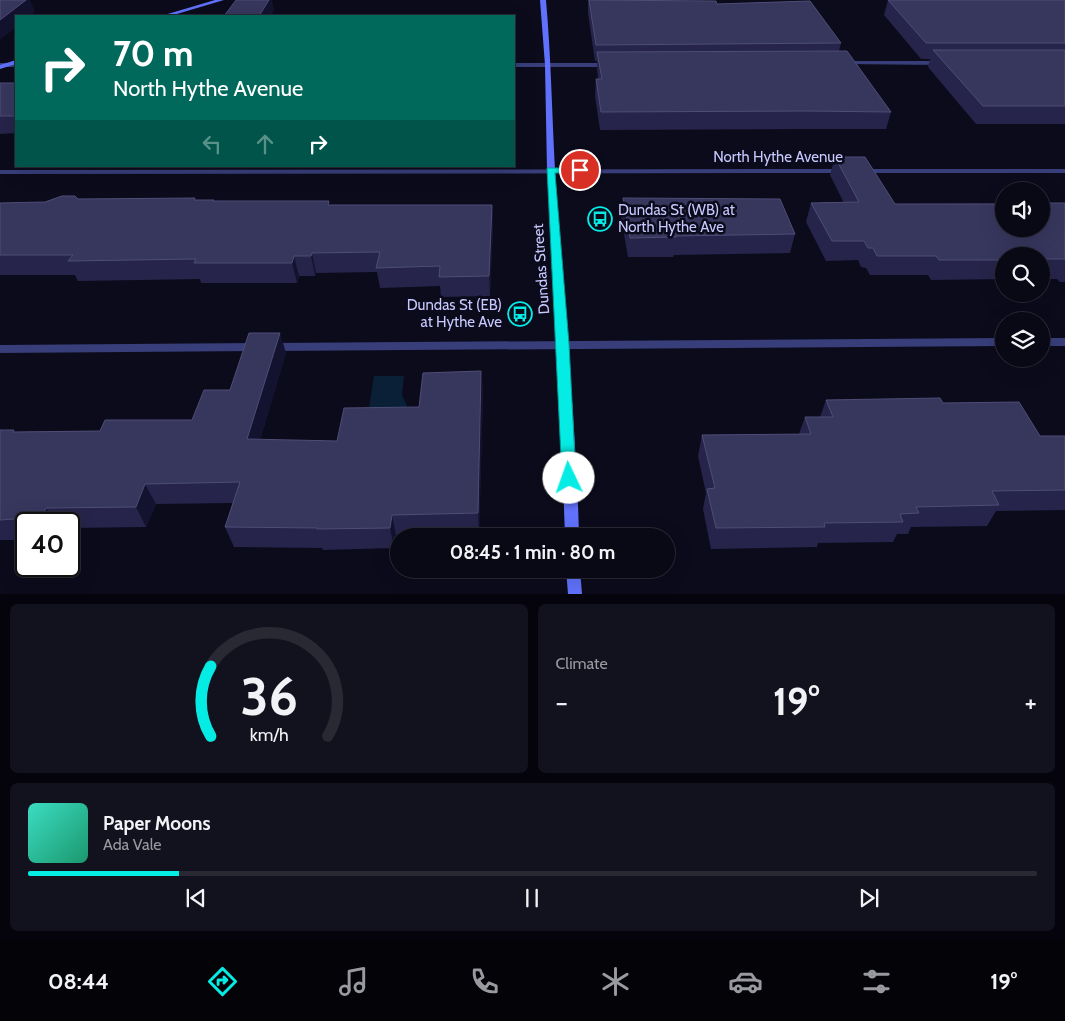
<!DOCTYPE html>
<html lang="en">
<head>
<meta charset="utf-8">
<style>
  :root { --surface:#090815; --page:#12111e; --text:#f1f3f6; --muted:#999aa0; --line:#292934; --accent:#05ece4 }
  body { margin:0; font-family:Cabin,sans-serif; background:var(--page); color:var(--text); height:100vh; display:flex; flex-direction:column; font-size:19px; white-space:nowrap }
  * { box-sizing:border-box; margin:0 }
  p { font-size:16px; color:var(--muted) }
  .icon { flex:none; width:28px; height:28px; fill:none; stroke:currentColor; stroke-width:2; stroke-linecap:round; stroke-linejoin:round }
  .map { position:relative; height:594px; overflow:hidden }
  .drawer { display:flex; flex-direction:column; gap:10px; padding:10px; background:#05040c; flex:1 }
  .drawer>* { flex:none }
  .guide { position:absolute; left:15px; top:15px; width:500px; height:152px; border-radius:0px; box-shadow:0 5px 20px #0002,0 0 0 1px var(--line); background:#00695c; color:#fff; overflow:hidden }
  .controls { position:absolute; left:995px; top:182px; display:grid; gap:10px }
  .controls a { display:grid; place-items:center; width:55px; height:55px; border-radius:50%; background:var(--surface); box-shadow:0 5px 20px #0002,0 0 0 1px var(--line); font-size:25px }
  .speed { position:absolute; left:15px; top:512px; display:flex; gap:10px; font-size:25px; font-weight:700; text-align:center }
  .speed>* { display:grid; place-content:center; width:65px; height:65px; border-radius:50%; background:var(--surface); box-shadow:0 5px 20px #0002,0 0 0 1px var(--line); line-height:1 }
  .speed .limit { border:2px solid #111; border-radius:8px; background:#fff; color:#111 }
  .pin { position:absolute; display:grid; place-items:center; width:42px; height:42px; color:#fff; margin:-21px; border:2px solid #fff; border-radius:50%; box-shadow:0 1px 5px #0007 }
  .me { position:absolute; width:55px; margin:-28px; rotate:357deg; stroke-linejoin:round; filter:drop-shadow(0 0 4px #0008) }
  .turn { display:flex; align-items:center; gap:18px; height:105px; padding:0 15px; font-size:22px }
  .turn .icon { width:65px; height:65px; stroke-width:2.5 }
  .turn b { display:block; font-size:35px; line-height:42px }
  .lanes { display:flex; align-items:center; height:48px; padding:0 15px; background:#0003; justify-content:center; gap:25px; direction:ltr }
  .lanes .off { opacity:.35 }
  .big { font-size:38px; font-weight:800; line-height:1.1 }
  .drawer .widget { flex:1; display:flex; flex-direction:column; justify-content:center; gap:8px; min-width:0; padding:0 18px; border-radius:8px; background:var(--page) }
  .drawer .dial { align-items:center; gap:0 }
  .dial svg { height:130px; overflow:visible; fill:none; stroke:var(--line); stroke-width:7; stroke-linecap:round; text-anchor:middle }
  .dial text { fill:var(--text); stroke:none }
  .song { display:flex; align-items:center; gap:15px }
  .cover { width:60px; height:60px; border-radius:8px; background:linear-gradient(135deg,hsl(170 70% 55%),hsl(160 70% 35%)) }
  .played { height:5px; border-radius:2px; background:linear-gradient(90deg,var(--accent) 15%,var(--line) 15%) }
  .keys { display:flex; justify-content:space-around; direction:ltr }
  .heat { display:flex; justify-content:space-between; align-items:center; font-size:28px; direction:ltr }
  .drawer .tiles { flex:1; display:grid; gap:10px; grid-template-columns:1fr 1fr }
  .widget:last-child { grid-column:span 2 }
  .trip { position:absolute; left:390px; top:528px; width:285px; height:50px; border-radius:25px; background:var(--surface); box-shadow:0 5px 20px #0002,0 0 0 1px var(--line); font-weight:800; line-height:50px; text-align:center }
  .tabs { display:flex; height:80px; justify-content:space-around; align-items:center; background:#040308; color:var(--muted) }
  .tabs .icon { width:35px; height:35px }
  .tabs .active { color:var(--accent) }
  .tabs b { font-size:22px; color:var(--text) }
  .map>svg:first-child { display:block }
  .water { fill:#092037 }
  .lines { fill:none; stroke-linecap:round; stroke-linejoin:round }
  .lane { fill:#373e7a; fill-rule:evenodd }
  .street { fill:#373e7a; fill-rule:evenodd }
  .secondary { fill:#6072fc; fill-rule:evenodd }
  .wall { fill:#26244a }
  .shaded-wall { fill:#14132f }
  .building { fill:#37365d; stroke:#4e4d76 }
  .route { fill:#05ece4; stroke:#039994 }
  .labels { text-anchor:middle; stroke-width:5; stroke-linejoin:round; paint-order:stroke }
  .street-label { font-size:15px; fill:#c7c8fe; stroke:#0c0b1c }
  .poi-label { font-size:15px; fill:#c7c8fe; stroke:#0c0b1c; text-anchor:start }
</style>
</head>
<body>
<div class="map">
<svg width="1065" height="594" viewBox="0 0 1065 594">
  <rect width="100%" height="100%" fill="#0c0b1c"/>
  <path class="water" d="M374 376H404L402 395 407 406 405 419 367 420Z"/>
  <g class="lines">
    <g class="lane">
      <path d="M844 61H942L945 63 942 65 842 64 841 63Z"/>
      <rect x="0" y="63" width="16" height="4"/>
      <path d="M514 63H609L612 65 609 67H514Z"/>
      <path d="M1004 338V346L272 351 268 350 267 347 268 344 272 343Z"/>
      <rect x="1041" y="338" width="24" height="8"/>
      <path d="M258 343 262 344 263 347 262 350 258 351 0 353V345Z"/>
    </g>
    <g class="street">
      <path d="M844 169H847V173L0 174V170Z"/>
      <rect x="858" y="169" width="207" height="4"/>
    </g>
    <g class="secondary">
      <path d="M215 0H224L170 16H161Z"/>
      <path d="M540 0H546C551 57 552 113 555 170 562 292 576 414 579 536H565L558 344 547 170 545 65Z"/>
      <path d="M16 60V64L0 69V65Z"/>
      <path d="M566 569H580L582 594H568Z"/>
    </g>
  </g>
  <g class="wall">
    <path d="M588 0H655L717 4 841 43 839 51 891 112 886 129H802L600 130 595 96 596 79H598L597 68V61H595L588 13Z"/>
    <path d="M888 0H1065V124H976L928 67 930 59H921L884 15Z"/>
    <path d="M0 83H16V133L0 134Z"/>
    <path d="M835 157 895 204 1065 203V282H1060L1057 279H1041V256H1004V279L931 280 928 275H870L866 268 861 267 858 260 826 261 806 222 811 203H844L830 175Z"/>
    <path d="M623 198 795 234 790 253 674 255 673 257H628L621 217Z"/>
    <path d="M78 199 195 200 215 201 330 205H492L493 224 490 296 441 297 440 286 380 288 377 272 316 273 315 276H299L297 283H201L200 279 78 281 75 275H0V203L45 202Z"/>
    <path d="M286 353 260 440 337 441 419 407 481 371 483 392 479 534 396 535 394 548 323 550 322 548 234 547 225 527 233 503 156 504 146 527 69 528V524H26V540H0V430L15 432 100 431 192 420 230 390Z"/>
    <path d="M826 400 943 403 1040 436H1065V510L996 511 987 526 911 527 908 534H897L893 542 818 543 817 547 711 549 703 509 706 493 698 456 702 435 799 434 805 417H820Z"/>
  </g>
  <g class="shaded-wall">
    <path d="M26 0H30L35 12 30 16H16V27L0 40V20Z"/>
    <path d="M269 0H272L274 10 271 16H259Z"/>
    <path d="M492 205 493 224 490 296 489 276Z"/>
    <path d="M312 253 316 273 315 276 311 256Z"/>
    <path d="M294 256 299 276 297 283 292 263Z"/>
    <path d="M280 333 286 353 254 460 247 439Z"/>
    <path d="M481 371 483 392 479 534 478 513Z"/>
    <path d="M145 484 156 504 146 527 136 507Z"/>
    <path d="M46 508 56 524H52L44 512Z"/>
    <path d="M18 513 26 525V536L14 519Z"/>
    <path d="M392 515 396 535 394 548 390 528Z"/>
  </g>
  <g class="building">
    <path d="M0 0H26L0 20Z"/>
    <path d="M236 0H269L259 16H224Z"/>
    <path d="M589 0 716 1 717 4 810 1 841 43 596 45Z"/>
    <path d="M888 0H1065V43H926Z"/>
    <path d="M933 50H1065V106H983Z"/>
    <path d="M847 51 891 112 806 111 601 112 596 79H602L597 52Z"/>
    <rect x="0" y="83" width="16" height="33"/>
    <path d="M835 157H865L895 204H1004V229H1041V203H1065V259H1041V256H1004V260H939L936 256H877L873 248H868L864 241H832L811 203 859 202Z"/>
    <path d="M62 196H75L78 199 195 198 194 200H214L213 201H329L328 205H492L489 276 439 277 440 266 376 268 380 252 312 253 311 256H294L292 263H194L196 259 68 261 73 255H0V203L45 202Z"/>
    <path d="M623 198 780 199 795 234 676 236V237L630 238Z"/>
    <path d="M249 333H280L247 439 337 441 344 408 419 407 423 373 481 371 478 513 392 515 390 528 317 529V528L225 527 240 482 145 484 136 507 46 508 44 512 18 513 14 519 0 520V430H14L13 432 100 431 105 420H192L204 390H230Z"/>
    <path d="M940 398 943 403 1019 402 1040 436H1065V490L992 491 999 505 916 507 919 513 900 514 903 522 824 523 825 527 716 528 707 489 715 488 702 435 811 434 805 417H833L826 400Z"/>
  </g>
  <path class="route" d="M547 168H580L585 170 580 173H555L569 344 576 478 574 483 569 484 564 483 562 478Z"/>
  <defs>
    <g id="bus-ring" transform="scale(1.25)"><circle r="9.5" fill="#0c0b1c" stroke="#05ece4" stroke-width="1.5"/><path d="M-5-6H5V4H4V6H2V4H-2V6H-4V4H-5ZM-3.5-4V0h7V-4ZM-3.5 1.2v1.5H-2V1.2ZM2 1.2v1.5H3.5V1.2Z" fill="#05ece4"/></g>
  </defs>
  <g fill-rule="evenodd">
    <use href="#bus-ring" x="600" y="219"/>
    <use href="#bus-ring" x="520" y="314"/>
  </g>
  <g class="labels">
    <g class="street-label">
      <text x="778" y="162">North Hythe Avenue</text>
      <text transform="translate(541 269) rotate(-94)" y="5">Dundas Street</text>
    </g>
    <g class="poi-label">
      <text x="618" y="215">Dundas St (WB) at<tspan x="618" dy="17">North Hythe Ave</tspan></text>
      <text x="502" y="310" text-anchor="end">Dundas St (EB)<tspan x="502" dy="17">at Hythe Ave</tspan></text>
    </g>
  </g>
</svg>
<div class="controls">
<a><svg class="icon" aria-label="sound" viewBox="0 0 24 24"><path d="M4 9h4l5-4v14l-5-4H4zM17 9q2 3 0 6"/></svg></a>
<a><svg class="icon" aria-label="search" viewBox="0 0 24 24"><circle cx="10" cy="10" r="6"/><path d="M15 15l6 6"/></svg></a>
<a><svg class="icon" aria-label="layers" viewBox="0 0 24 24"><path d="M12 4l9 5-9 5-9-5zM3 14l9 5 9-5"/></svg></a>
</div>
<div class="speed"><div class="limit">40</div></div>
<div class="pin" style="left:580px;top:170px;background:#d93025"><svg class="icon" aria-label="arrive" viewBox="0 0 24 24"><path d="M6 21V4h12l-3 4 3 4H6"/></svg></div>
<svg class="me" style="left:569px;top:478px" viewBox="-20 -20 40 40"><circle r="19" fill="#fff"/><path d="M0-13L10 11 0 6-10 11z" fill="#05ece4"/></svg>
<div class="trip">08:45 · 1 min · 80 m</div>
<div class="guide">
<div class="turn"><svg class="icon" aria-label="right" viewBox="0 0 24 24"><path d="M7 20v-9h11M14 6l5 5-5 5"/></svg><div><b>70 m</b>North Hythe Avenue</div></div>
<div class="lanes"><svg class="icon off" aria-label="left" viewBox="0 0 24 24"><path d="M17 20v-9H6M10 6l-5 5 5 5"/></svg><svg class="icon off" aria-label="ahead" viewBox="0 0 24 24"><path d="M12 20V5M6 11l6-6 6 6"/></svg><svg class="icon" aria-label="right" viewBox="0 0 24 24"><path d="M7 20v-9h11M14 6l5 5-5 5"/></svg></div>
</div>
</div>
<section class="drawer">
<div class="tiles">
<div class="widget dial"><svg viewBox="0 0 100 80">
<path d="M14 69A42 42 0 1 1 86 69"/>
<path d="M14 69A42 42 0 0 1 14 26" stroke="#05ece4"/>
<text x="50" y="56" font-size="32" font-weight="700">36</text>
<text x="50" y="72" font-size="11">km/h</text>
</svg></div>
<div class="widget"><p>Climate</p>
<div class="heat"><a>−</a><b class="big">19°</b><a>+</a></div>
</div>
<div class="widget">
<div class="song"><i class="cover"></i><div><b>Paper Moons</b><p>Ada Vale</p></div></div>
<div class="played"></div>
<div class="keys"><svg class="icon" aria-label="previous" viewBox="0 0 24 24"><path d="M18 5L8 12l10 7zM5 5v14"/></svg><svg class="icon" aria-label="pause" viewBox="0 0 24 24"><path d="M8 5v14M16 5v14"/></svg><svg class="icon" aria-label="next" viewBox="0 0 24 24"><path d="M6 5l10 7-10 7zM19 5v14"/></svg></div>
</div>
</div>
</section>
<nav class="tabs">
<b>08:44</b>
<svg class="icon active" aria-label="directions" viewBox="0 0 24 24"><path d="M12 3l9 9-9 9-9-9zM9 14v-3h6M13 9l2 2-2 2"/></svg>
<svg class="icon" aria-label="music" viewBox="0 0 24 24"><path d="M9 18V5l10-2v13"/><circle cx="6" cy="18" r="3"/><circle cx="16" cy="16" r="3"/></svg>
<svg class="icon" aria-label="phone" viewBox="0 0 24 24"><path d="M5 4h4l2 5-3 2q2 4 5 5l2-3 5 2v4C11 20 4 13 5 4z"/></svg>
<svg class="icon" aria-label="climate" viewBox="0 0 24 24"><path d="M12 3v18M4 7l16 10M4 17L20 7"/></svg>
<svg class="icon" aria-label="car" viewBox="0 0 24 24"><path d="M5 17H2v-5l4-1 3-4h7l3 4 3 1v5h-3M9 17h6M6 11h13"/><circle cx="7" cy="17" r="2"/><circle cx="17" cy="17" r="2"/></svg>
<svg class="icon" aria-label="filters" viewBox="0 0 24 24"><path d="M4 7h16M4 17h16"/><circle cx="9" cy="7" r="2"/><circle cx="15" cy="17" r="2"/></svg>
<b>19°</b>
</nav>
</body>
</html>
